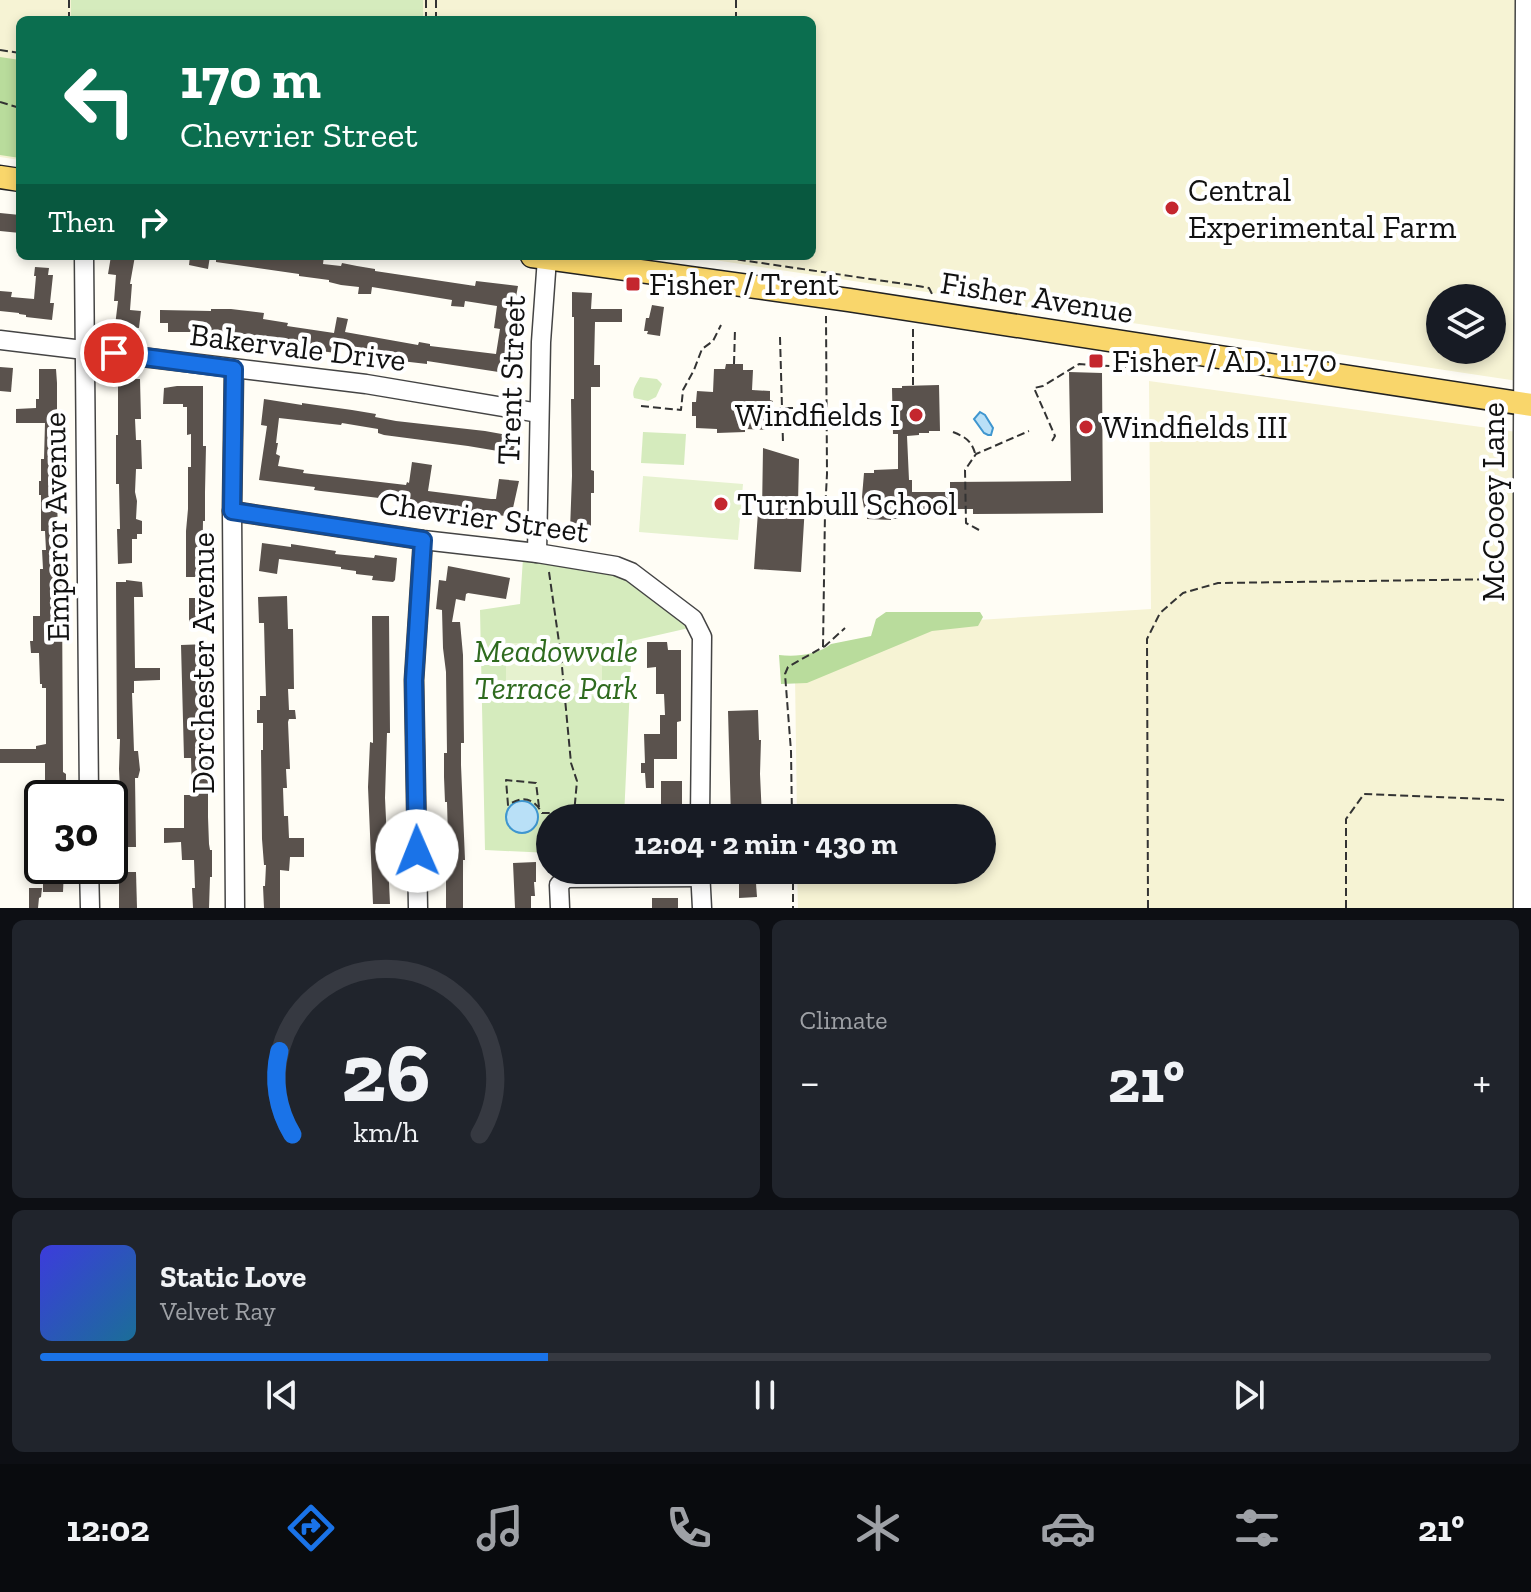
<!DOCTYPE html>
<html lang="en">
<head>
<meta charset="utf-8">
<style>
  :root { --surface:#171b24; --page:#20242c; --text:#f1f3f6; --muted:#9ea1a6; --line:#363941; --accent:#1a73e8 }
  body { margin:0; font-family:"Zilla Slab",serif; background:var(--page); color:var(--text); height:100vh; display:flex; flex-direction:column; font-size:30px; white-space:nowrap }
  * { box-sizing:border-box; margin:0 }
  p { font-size:26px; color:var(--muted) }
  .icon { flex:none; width:44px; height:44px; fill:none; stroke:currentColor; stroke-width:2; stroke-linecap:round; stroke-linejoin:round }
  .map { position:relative; height:908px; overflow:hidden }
  .drawer { display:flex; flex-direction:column; gap:12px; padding:12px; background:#0d0f14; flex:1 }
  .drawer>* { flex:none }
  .banner { position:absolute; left:16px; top:16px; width:800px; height:244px; border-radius:12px; box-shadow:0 4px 12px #0003; background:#0b6e4f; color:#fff; overflow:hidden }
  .tools { position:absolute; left:1426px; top:284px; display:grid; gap:16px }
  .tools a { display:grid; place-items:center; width:80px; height:80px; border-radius:50%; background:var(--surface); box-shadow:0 4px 12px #0003; font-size:40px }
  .speed { position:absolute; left:24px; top:780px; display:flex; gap:16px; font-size:40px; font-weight:700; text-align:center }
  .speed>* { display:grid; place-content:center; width:104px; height:104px; border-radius:50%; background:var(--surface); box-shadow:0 4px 12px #0003; line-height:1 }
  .speed .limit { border:4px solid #111; border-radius:12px; background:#fff; color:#111 }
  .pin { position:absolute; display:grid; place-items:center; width:68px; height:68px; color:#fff; margin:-34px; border:4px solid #fff; border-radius:50%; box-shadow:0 2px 8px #0007 }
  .me { position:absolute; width:88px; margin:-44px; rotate:359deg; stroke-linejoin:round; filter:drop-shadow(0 0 6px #0008) }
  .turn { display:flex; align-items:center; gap:28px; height:168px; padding:0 32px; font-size:36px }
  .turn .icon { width:104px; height:104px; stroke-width:2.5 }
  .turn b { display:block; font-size:56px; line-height:68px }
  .then { display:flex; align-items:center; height:76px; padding:0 32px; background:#0003; gap:16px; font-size:30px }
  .big { font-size:60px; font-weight:800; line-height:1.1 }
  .drawer .widget { flex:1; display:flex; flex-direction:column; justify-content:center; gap:12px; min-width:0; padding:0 28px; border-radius:12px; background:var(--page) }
  .drawer .dial { align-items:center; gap:0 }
  .dial svg { height:208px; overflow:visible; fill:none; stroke:var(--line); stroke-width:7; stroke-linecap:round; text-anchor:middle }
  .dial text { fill:var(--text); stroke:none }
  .song { display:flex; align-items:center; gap:24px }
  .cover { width:96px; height:96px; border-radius:12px; background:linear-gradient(135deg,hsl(240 70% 55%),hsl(200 70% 35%)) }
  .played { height:8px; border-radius:4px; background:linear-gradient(90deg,var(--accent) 35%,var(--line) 35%) }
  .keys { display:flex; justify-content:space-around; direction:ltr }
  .heat { display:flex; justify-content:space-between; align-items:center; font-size:44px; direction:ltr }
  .drawer .tiles { flex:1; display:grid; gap:12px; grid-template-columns:1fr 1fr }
  .widget:last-child { grid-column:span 2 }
  .trip { position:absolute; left:536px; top:804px; width:460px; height:80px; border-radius:40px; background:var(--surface); box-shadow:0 4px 12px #0003; font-weight:800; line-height:80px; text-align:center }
  .tab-bar { display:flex; height:128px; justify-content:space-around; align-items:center; background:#090b0e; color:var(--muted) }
  .tab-bar .icon { width:56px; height:56px }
  .tab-bar .current { color:var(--accent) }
  .tab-bar b { font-size:36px; color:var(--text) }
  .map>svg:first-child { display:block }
  .farmland { fill:#f6f3d4; fill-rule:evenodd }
  .green { fill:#d5ebbd }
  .forest { fill:#b9dc9c }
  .pitch { fill:#e6f2cf }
  .water { fill:#b9e0f7; stroke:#3f96cf; stroke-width:2 }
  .building { fill:#5a524d }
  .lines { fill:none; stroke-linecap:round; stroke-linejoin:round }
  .minor-casing { stroke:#444; stroke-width:21 }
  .major-casing { stroke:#222; stroke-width:25 }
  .path { stroke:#333; stroke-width:2; stroke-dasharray:8 4; stroke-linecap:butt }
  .minor { stroke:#fff; stroke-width:18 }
  .major { stroke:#f9d66b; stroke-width:22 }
  .route-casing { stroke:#114b97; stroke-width:20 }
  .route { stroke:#1a73e8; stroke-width:14 }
  .poi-dot { fill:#c4262e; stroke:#fff; stroke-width:3 }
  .labels { text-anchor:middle; stroke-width:8; stroke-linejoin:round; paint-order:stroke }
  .poi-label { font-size:32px; fill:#111; stroke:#fff; text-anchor:start }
  .street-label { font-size:32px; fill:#111; stroke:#fff }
  .park-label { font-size:32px; font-style:italic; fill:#2f6b1f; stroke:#fff }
</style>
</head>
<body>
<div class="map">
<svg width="1531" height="908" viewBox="0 0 1531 908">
  <rect width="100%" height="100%" fill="#fffdf5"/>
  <g class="farmland">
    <path d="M0 0H1531V383L688 256H812V20H20V160L0 157ZM1440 298H1492V350H1440Z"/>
    <path d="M1149 381 1531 434V908H798L797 870H982V818H797L795 675 930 623 1151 609Z"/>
  </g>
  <g class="green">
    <rect x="71" y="0" width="352" height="20"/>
    <path d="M640 377 657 379 662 384 656 397 648 401 634 398C631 390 637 383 640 377Z"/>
    <path d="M643 432 686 434 684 465 641 463Z"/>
    <path d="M523 558 608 573 643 588 689 628 632 641 624 818H550V853L485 850 480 610 520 604Z"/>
  </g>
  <g class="forest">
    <path d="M0 57 20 60V158L0 155Z"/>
    <path d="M886 612H980L983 617 978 626 932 631 807 683 781 684 779 655C796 657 817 655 831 644L871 636 876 619Z"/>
  </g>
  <g class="pitch">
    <path d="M643 476 743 484 738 540 639 532Z"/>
    <rect x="506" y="643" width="96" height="53"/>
  </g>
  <g class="water">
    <path d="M980 412 985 415 993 428 991 435H988L984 433 974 419Z"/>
    <circle cx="522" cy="817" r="16"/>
  </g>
  <g class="building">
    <path d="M0 213 20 215V233L0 231Z"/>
    <path d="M111 256H135L130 284H132L130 310 141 311 139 328 115 326 118 301H114L116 275 108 274Z"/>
    <path d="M190 256H210L208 269 189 265Z"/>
    <path d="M216 256H324L323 264 341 266 342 263 357 266 375 269V271L475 286 476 281 518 286 508 340 516 342 512 374 427 361V364L401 361 376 357V353L337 348V353L319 351 320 348 292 344V341L244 334V337L226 334 227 332H168V323H160V310L211 311V309H231L264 313 263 319 288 323 287 326 334 333 337 317 348 319 345 332 418 345 419 342 430 344V346L496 354 500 329 494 328 497 306 465 301 464 307 451 306 452 300 372 287 371 294H358L359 287 341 285 329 282V280L299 276V274L216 262Z"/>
    <path d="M35 267 49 268 48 275H53L50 303H54L52 320 26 317V315L19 314V313L0 311V291L12 292 11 297 34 299 36 276H34Z"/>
    <path d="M572 292 592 293 591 309H622V322H595L594 365H600V387H591V470L594 471V493H591V530H570L572 476 571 399H574V317H572Z"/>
    <path d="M652 305 664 307 660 336 647 334 648 331H644L646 318H649Z"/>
    <path d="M726 364H743V370H753L752 390 770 391V400L773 401 772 416H769V430L745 429V432L717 433V429L696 428V416H692V402H696L697 391 713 392 714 369H725Z"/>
    <path d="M0 367 13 368 11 392 0 391Z"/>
    <path d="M39 369H56L57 383V430H59L60 446H56L58 539H60L62 592 63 772 66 774V795L65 796 45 797V763H0V749H36V746L46 744V688H42V684H40L39 653H31L30 641H33V616H40V569H43L42 550H46L45 531H41V495H39V481H41V459H44L45 423H16V409L36 408V399H39Z"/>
    <path d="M1069 372 1102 373 1103 513 973 514V509H950V515H902V519H891V520L867 519V508H864L862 497 864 473H874V470L898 469V434H893L892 388H902V386L939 385 940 431H929V433H919V435L907 436 909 480H912V492H950V482L1071 481Z"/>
    <path d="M118 376H135V379H140L141 419H135L136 440H141L142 469H136L135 492 137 501 136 519 142 521V534H137V539H132V563L118 564 117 529H120L119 484H116V435H118Z"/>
    <path d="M177 386H203V446H206L205 492V521H203L202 577H186V531L188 509V467H191V434L187 435V407H183V404H163L164 388Z"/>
    <path d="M264 399 302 405V403L352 410 376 414 375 417 396 421 485 431 519 437 516 454 468 446 384 435 378 433V429L342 423 341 425 279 418 276 443H278L276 454 280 456 278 466 304 470 303 473 406 485 407 482 409 483 412 462 432 465 428 491 491 499H496L499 479 519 481 511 517 450 508V510H444L443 513 427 511 411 508 412 505 403 504 404 501 321 491 314 490 315 487 259 480 267 426 261 425Z"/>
    <path d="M763 448 799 459 798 504 805 505 801 572 754 569 758 512H762Z"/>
    <path d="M262 543 291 547V544L336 551 335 554 374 558 375 555 397 558 395 580 393 582 372 580 373 576 356 574V571L341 569V567L279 559 277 574 259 571Z"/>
    <path d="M448 566 510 578 506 599 468 593 466 594 465 601 456 599 452 622H460L463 655 464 743H461V765L465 860H463V908H446V876L449 875 447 802H445L444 777V753H447L446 672 443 648 442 610 436 609 439 580 446 581Z"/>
    <path d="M126 580 142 582 143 597H134L135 668H160V680L134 681V693H132L134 751H138L140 770 138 778H135L136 847H118V790H120L119 769 120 739H117L116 582H126Z"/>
    <path d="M287 596 288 629H293L294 689H288L289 710H295L296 719H289L288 722 290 769H286L287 788H283L284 816H288L289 838H304V857H290L289 871 280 870V908H264L263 886H265L266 865H264L262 839 261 750H263V723H257V710H260V696H266L265 663 264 623H259L258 597Z"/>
    <path d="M189 598H206L207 624H189Z"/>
    <path d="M372 616H389L390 733H387L385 798 390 904H373L368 787 370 742 373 743Z"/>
    <path d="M647 642H667L668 650H681V721L677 722V759H654V788H646L645 773H641V763H645L644 734H660V715H665L664 694H656V667L647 668Z"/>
    <path d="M208 644V817L209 844 210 850H212V877H210L209 908H193L192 888H195L194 860H182L181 842 164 843V828H184V795H192L191 758H184L181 645Z"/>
    <path d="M758 710 759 740H761L760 774 762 818H731L728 711Z"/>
    <path d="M661 781H682V818H658V805H661Z"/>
    <path d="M536 862V882H534L535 896H531V908H515L513 863Z"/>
    <path d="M50 866H61L64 869 63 892H43V868H50Z"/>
    <path d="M739 870H755L757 897 739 898Z"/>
    <path d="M119 872H136L137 908H119Z"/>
    <path d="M29 888H42L41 897 39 898 38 908H29Z"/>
    <rect x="652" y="898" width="26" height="10"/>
  </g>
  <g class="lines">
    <g class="minor-casing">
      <g id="minor">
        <path d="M84 256 89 798"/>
        <path d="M0 340 366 384 539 413"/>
        <path d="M234 369 232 511 235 908"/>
        <path d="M232 511 423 540 537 553 616 566 631 572 693 619 702 637 700 818"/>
        <path d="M537 553 541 342 547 258"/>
        <path d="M89 866 90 908"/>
        <path d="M700 870 702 908"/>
        <path d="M418 908 414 680 423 540"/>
        <path d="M560 908 559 885 566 878 700 877"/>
        <path d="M1523 908V437L1525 0"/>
      </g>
    </g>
    <g class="major-casing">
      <g id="major">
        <path d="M0 177 20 180"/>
        <path d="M532 256 849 300 1531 405"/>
      </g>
    </g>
    <g class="path">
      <path d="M426 0V20"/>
      <path d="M69 20V0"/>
      <path d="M436 20V0"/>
      <path d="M736 20V0"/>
      <path d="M0 50 20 53"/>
      <path d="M0 102 20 108"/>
      <path d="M714 256 918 286 929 288 933 296"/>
      <path d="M780 337 783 443"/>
      <path d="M734 364 735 329"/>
      <path d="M913 385V328"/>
      <path d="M641 406 681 410 683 390 694 370 702 349 713 341 721 325"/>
      <path d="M773 408H802"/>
      <path d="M953 432C965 437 971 440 975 453"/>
      <path d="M1052 441 1055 436 1034 388 1043 386 1079 364 1126 367"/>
      <path d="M979 530 966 523 965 470 976 454 1029 431"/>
      <path d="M549 572 561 656 571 763 577 781 574 814"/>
      <path d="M824 647 845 628"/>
      <path d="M539 807 536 783 506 780 508 805C522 796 533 797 542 813H563"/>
      <path d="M792 818 791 751 785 674 788 667 823 647 825 512 827 474 826 316"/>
      <path d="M793 870V908"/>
      <path d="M1148 908 1147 639 1160 613 1183 593 1218 583 1508 579"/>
      <path d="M1346 908V819L1364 794 1507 800"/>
    </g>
    <use href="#minor" class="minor"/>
    <use href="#major" class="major"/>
  </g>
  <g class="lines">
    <g class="route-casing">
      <path id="route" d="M114 353 234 369 232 511 423 540 414 680 417 851"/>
    </g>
    <use href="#route" class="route"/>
  </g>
  <g class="poi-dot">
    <circle cx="1172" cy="208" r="8"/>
    <rect x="625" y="276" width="16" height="16" rx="4"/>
    <rect x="1088" y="353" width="16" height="16" rx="4"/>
    <circle cx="916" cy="415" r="8"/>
    <circle cx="1086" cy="427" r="8"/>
    <circle cx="721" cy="504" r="8"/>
  </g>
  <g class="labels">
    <g class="poi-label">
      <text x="1188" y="201">Central<tspan x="1188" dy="37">Experimental Farm</tspan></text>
      <text x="649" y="295">Fisher / Trent</text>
      <text x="1112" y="372">Fisher / AD. 1170</text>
      <text x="900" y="426" text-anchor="end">Windfields I</text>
      <text x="1102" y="438">Windfields III</text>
      <text x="737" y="515">Turnbull School</text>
    </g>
    <g class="street-label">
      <text transform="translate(1037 297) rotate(9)" y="11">Fisher Avenue</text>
      <text transform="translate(298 347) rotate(7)" y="11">Bakervale Drive</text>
      <text transform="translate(511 380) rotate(-88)" y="11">Trent Street</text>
      <text transform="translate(1493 502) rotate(-90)" y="11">McCooey Lane</text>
      <text transform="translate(484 517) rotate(8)" y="11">Chevrier Street</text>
      <text transform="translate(56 527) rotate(-91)" y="11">Emperor Avenue</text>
      <text transform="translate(203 663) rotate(-90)" y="11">Dorchester Avenue</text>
    </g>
    <g class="park-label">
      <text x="556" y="662">Meadowvale<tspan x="556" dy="37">Terrace Park</tspan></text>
    </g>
  </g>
</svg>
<div class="tools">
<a><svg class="icon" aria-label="layers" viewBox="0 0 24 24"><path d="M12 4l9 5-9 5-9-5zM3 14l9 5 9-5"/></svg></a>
</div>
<div class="speed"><div class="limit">30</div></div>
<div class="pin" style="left:114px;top:353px;background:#d93025"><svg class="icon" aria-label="arrive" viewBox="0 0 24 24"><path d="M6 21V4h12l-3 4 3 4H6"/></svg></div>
<svg class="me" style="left:417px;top:851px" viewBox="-20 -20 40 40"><circle r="19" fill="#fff"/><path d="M0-13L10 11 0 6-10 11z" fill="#1a73e8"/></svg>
<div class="trip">12:04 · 2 min · 430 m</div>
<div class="banner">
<div class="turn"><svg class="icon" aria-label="left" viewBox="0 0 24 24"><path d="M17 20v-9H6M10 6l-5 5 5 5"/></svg><div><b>170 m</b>Chevrier Street</div></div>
<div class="then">Then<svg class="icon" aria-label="right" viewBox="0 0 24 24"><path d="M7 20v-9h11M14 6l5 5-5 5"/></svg></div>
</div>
</div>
<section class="drawer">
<div class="tiles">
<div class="widget dial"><svg viewBox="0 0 100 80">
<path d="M14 69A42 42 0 1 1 86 69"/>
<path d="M14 69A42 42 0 0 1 9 37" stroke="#1a73e8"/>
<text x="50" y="56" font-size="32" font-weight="700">26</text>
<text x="50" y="72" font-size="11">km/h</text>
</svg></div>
<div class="widget"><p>Climate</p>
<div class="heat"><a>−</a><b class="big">21°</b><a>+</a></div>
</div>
<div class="widget">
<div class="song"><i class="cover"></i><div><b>Static Love</b><p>Velvet Ray</p></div></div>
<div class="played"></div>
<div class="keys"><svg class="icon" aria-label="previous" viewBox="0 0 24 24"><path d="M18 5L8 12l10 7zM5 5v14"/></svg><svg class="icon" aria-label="pause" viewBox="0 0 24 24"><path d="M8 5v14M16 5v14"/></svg><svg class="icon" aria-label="next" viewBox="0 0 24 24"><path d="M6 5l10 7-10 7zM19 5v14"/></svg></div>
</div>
</div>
</section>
<nav class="tab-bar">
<b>12:02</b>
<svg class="icon current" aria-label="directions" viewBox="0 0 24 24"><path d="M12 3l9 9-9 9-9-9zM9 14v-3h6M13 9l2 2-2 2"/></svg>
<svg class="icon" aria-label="music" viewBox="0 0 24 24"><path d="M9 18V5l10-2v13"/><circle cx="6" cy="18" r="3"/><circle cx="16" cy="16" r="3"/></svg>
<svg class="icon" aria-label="phone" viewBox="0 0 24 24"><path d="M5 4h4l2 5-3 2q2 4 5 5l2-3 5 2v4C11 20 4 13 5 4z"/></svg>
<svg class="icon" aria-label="climate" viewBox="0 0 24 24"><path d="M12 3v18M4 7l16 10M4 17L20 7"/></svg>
<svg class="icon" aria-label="car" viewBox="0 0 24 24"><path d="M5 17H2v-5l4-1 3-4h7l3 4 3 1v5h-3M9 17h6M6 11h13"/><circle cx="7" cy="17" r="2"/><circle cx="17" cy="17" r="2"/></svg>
<svg class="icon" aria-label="filters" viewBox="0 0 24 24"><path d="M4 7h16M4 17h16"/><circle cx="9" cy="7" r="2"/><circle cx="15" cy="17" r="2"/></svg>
<b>21°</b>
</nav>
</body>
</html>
